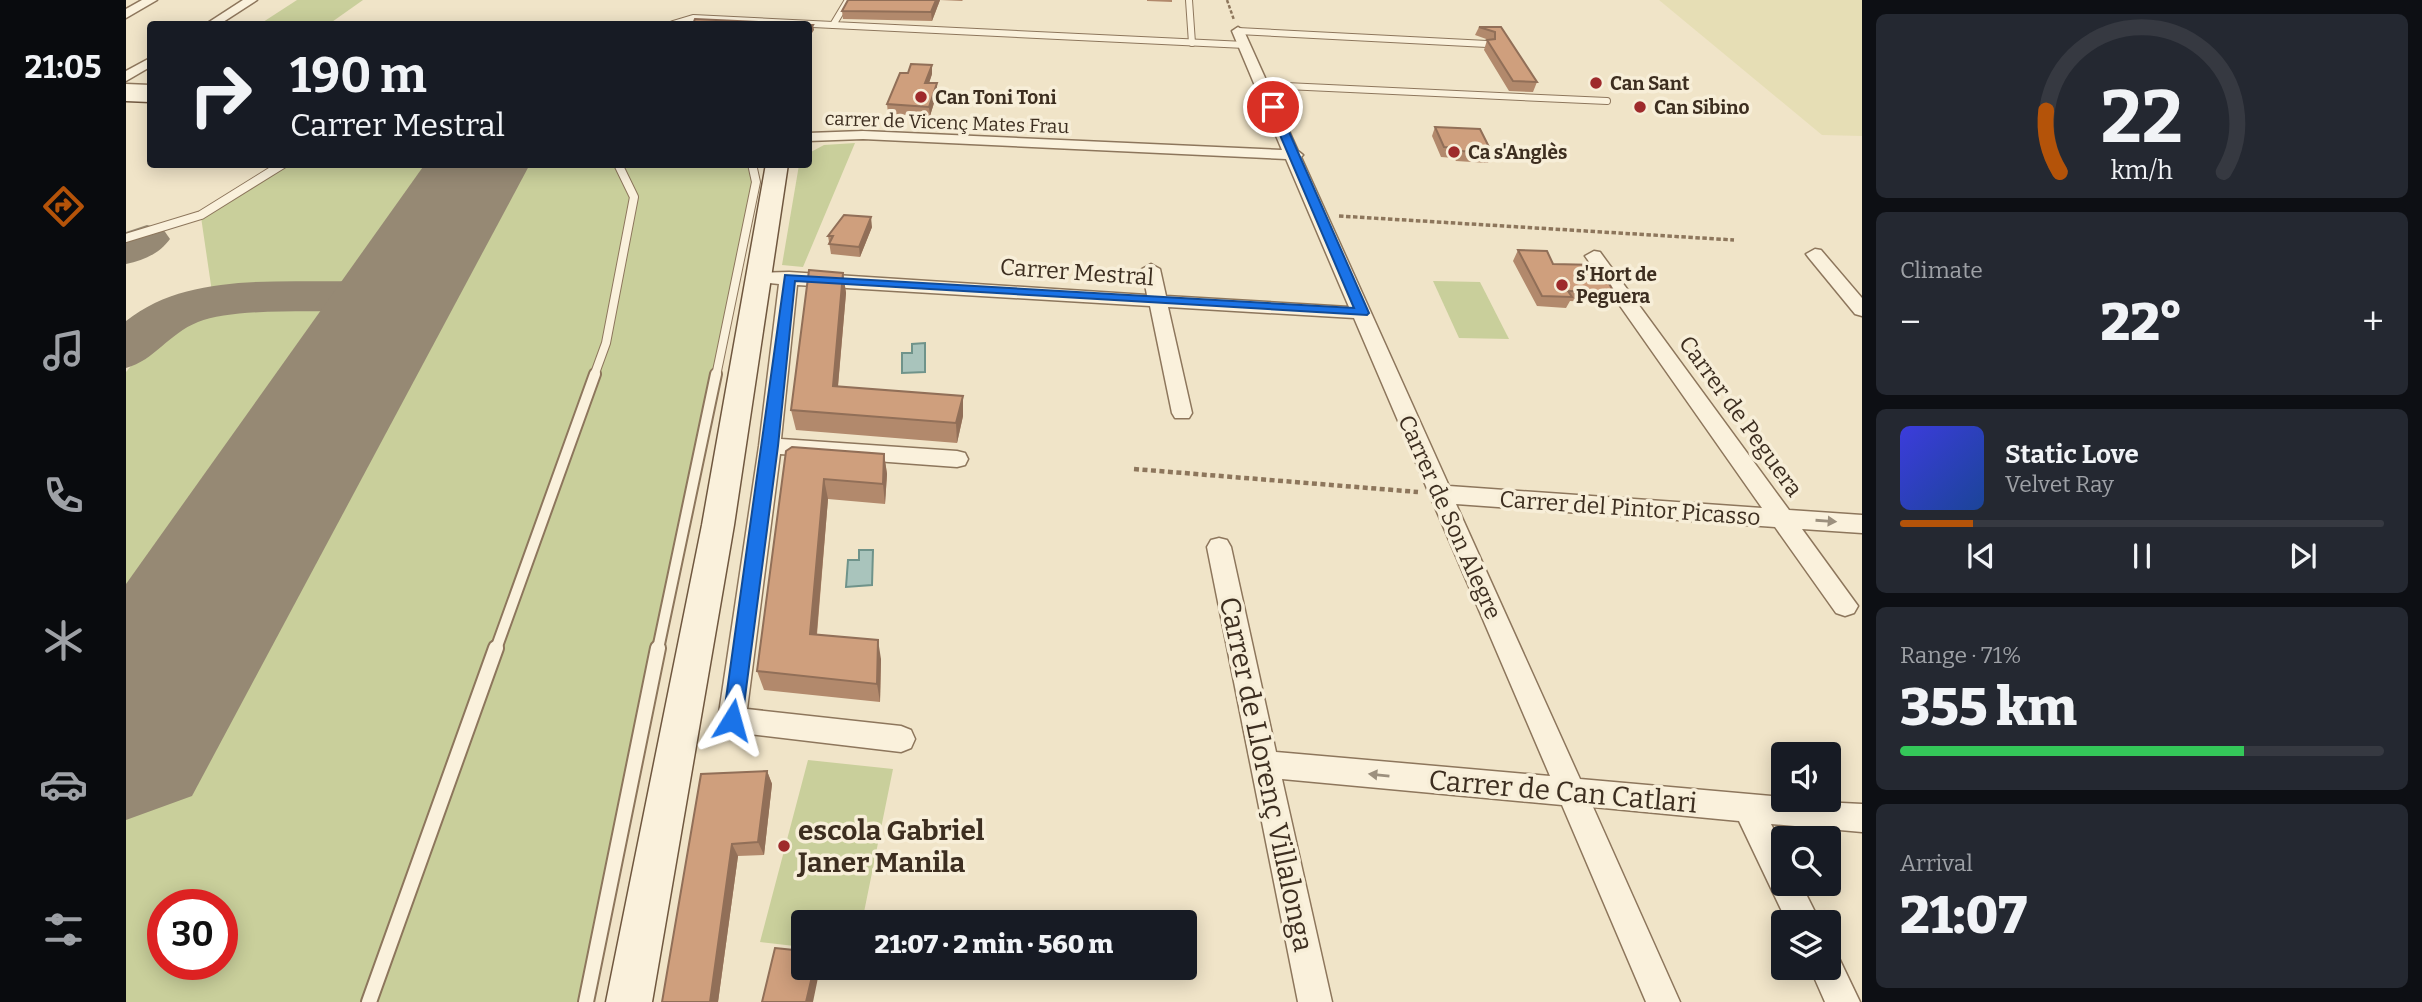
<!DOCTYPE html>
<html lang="en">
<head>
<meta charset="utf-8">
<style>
  :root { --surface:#171b24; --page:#242831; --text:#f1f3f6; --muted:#9ea1a6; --line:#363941; --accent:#b45309 }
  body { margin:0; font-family:Bitter,serif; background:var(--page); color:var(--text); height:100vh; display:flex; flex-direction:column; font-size:26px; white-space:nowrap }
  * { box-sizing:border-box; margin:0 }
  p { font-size:23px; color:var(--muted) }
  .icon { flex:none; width:38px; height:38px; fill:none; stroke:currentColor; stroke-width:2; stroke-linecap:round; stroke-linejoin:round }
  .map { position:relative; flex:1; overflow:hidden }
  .details { display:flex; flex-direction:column; gap:14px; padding:14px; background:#0d0f14; width:560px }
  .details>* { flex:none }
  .top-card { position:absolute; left:21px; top:21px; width:665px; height:147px; border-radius:7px; box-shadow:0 4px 18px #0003; background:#171b24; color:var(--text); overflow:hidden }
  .controls { position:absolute; left:1645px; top:742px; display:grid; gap:14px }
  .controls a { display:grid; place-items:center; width:70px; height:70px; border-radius:7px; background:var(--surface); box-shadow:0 4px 18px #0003; font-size:35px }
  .speed { position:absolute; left:21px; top:889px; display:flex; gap:14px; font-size:35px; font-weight:700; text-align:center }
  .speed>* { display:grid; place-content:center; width:91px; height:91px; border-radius:50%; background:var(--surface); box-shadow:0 4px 18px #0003; line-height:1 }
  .speed .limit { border:10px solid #d22; background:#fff; color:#111 }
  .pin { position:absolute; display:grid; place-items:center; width:60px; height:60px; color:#fff; margin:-30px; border:4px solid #fff; border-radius:50%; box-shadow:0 2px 7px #0007 }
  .me { position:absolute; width:77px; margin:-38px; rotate:8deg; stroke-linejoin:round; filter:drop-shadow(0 0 5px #0008) }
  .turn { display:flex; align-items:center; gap:24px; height:147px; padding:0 28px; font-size:32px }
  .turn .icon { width:91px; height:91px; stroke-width:2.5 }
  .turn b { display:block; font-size:49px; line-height:60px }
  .big { font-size:52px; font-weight:800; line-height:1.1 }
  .details .tile { flex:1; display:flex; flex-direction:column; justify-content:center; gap:10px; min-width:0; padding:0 24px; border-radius:10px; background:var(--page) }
  .details .dial { align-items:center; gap:0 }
  .dial svg { height:182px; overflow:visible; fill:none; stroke:var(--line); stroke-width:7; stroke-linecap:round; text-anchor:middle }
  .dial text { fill:var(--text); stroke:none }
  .song { display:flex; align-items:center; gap:21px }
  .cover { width:84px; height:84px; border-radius:10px; background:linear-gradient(135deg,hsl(240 70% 55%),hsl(220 70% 35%)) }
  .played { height:7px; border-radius:4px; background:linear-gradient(90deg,var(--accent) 15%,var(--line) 15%) }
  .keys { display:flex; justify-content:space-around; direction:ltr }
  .heat { display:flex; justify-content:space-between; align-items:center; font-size:38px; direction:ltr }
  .charge { height:10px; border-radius:5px; background:linear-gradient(90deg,#34c759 71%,var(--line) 0) }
  .trip { position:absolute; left:665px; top:910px; width:406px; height:70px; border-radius:7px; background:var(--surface); box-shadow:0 4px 18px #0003; font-weight:800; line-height:70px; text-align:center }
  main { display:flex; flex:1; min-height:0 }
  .dock { display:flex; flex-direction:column; width:126px; justify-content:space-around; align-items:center; background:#090b0e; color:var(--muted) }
  .dock .icon { width:49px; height:49px }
  .dock .active { color:var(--accent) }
  .dock b { font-size:32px; color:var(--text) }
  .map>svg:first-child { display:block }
  .farmland { fill:#e6deb5 }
  .green { fill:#c9cf9b; fill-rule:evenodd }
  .water { fill:#a9c4bc; stroke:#6f938a; stroke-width:2 }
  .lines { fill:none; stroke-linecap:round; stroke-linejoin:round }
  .taxiway { fill:#968974; fill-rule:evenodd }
  .runway { fill:#968974; fill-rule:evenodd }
  .lane-far3-casing { stroke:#8d765c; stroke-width:8 }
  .lane-far2-casing { stroke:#8d765c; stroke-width:10 }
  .lane-far1-casing { stroke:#8d765c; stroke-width:14 }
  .lane-casing { stroke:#8d765c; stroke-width:18 }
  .street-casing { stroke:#8d765c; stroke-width:3 }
  .secondary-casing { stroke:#6f573f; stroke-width:3 }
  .path-far2 { stroke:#8d765c; stroke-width:2.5; stroke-dasharray:3.5 2; stroke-linecap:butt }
  .path-far1 { stroke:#8d765c; stroke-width:3.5; stroke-dasharray:4.5 2.5; stroke-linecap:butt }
  .path { stroke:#8d765c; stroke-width:4.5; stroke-dasharray:5 3.5; stroke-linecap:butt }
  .lane-far3 { stroke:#faf1dc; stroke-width:6 }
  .lane-far2 { stroke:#faf1dc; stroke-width:8 }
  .lane-far1 { stroke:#faf1dc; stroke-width:10 }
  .lane { stroke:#faf1dc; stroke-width:14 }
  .street { fill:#faf1dc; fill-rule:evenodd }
  .secondary { fill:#faf1dc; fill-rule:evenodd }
  .wall { fill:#b2896c }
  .shaded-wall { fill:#916f58 }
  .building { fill:#cf9f7d; stroke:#916f58; stroke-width:2 }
  .oneway { fill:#9c907e }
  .route { fill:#1a73e8; stroke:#114b97; stroke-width:2 }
  .poi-dot { fill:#9e2a2b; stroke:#f7eed8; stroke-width:2.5 }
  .labels { text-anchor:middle; stroke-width:7; stroke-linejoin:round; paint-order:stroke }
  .far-poi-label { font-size:19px; font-weight:bold; fill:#3d2e20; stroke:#f7eed8; text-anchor:start }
  .far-street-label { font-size:19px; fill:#3d2e20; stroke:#f7eed8 }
  .street-label { font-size:23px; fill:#3d2e20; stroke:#f7eed8 }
  .near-street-label { font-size:28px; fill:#3d2e20; stroke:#f7eed8 }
  .near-poi-label { font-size:28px; font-weight:bold; fill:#3d2e20; stroke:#f7eed8; text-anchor:start }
</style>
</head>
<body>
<main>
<nav class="dock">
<b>21:05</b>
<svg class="icon active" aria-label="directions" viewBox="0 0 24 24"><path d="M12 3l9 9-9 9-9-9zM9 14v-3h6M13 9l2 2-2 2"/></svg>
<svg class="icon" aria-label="music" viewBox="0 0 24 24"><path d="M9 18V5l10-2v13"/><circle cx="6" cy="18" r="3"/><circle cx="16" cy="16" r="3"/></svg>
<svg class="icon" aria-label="phone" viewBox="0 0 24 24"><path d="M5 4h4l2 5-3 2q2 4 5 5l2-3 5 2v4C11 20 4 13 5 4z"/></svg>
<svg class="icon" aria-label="climate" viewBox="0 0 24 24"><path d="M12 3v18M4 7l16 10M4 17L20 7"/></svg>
<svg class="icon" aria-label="car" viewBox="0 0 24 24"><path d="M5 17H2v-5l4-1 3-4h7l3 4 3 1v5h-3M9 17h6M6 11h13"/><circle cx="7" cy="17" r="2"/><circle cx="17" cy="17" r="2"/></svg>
<svg class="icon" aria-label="filters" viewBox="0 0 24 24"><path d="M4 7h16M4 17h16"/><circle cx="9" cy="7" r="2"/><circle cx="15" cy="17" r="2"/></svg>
</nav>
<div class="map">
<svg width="1736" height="1002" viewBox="0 0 1736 1002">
  <rect width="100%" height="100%" fill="#f0e4c8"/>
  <path class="farmland" d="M1533 0H1736V136L1696 135Z"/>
  <g class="green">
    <path d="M171 0H237L203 24H134Z"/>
    <path d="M729 143 677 267 656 265 673 165 682 164 683 153 698 145Z"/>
    <path d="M166 165H301L294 174 306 198C276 241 263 278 207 288L86 292 75 217 143 175Z"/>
    <path d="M381 165H625L630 182 457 1002H0V816ZM37 905H96V964H37Z"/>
    <path d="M1307 281 1354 282 1383 339 1333 338Z"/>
    <path d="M199 306 214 311 218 319V329L0 663V372L29 337 65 319 98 309Z"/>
    <path d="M682 760 767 769 736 922H677V947L634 942Z"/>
  </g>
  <g class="water">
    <path d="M799 343V372L776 373V353H786V344Z"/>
    <path d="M733 550H747L746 585 720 587 722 560H733Z"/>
  </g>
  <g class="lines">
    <g class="taxiway">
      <path d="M336 164H386C378 176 365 179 357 189 327 222 317 285 270 299L280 314 269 337 251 342 233 337 225 326 229 315 223 311C184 312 106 308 72 322 42 334 29 360 0 368V321C61 272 152 283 226 281L242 277 263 264 326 171Z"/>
      <path d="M21 225 37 229 44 239C33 254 18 260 0 264V232Z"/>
    </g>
    <path class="runway" d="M299 164H404L66 796 0 820V584Z"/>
    <g class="lane-far3-casing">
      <g id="lane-far3">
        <path d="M722 0 707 25 1119 45"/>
        <path d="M1063 0 1066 43"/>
        <path d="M547 24 567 18 707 25"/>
        <path d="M1112 31 1361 44"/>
        <path d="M1137 85 1481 101"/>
      </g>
    </g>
    <g class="lane-far2-casing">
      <g id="lane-far2">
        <path d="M0 238 75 215 157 164"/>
        <path d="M468 376 480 343 508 197 492 164"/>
        <path d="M590 376 630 182 626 164"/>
      </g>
    </g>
    <g class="lane-far1-casing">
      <g id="lane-far1">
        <path d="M370 649 469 374"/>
        <path d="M532 649 590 374"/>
      </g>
    </g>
    <g class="lane-casing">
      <g id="lane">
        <path d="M243 1002 370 648"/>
        <path d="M460 1002 532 648"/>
      </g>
    </g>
    <g class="street-casing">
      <g id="street">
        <path d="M16 0H31L0 18V9Z"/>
        <path d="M117 0H131L94 24H80Z"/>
        <path d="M1112 27 1118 31 1172 151 1177 155 1175 157 1323 486 1636 508 1459 256 1468 251 1474 252 1663 510 1736 515V533L1676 529 1732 606 1728 613 1719 616 1710 613 1649 527 1330 504 1454 779 1657 797V800L1736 804V832L1645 824 1657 848V884H1675L1694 922H1661L1613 821 1467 807 1554 1002H1520L1436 805 1156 779 1206 1002H1172L1081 547 1085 540 1093 538 1101 540 1105 547 1150 752 1424 776 1228 318 1042 307 1066 413 1063 418H1049L1046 413 1024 306 671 285 655 439 831 451 839 453 842 459 839 465 831 467 654 454 621 709 775 726 785 730 789 739 785 748 775 752 606 732 596 729 592 720 633 446 653 284 625 281 622 277 625 273 663 272 1021 295 1016 269 1025 264 1034 269 1040 296 1223 307 1160 159 737 139 682 141V133L737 131 1156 150 1106 31Z"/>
        <path d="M24 58V67L0 81V71Z"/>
        <path d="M0 84 24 85V93L0 92Z"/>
        <path d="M1689 249 1695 250 1736 298V316L1729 314 1683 258 1680 254Z"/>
        <path d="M1703 953 1712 956 1734 1002H1699L1684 968H1703Z"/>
      </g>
    </g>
    <g class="secondary-casing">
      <g id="secondary">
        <path d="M0 89 24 90V102L0 101Z"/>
        <path d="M640 164H662L608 525 526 1002H480L576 525Z"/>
      </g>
    </g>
    <path class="path-far2" d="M1101 0 1108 20"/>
    <path class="path-far1" d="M1213 216 1608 240"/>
    <path class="path" d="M1008 469 1292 492"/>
    <use href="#lane-far3" class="lane-far3"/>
    <use href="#lane-far2" class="lane-far2"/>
    <use href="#lane-far1" class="lane-far1"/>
    <use href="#lane" class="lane"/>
    <use href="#street" class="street"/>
    <use href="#secondary" class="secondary"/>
  </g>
  <g class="wall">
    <path d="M722 0H837L836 1 814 0 806 21 717 19 716 11Z"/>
    <path d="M1021 0H1046V2L1021 1Z"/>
    <path d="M1353 27H1375L1411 82 1407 92 1383 91 1358 50 1361 40H1363L1349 35Z"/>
    <path d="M806 74 803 83 811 93 804 116 762 114 761 104Z"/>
    <path d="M1309 127 1366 153 1362 163 1330 161 1328 158 1315 157 1306 136Z"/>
    <path d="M746 227 734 257 705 254 702 236Z"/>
    <path d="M1392 250 1427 264 1488 292 1482 303 1444 301 1440 308 1411 306 1387 261Z"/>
    <path d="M717 273 720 293 712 387 837 396V416L831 443 670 430 665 410Z"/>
    <path d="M660 451 758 454 761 474 759 504 702 499 691 635 755 659 754 702 638 690 631 671Z"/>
    <path d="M641 771 646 784 638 855 612 856 592 1002H536L575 774Z"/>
  </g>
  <g class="shaded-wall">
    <path d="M810 0H814L806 21 805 12Z"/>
    <path d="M687 25 688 30 682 39V33Z"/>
    <path d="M806 65V74L800 92 799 83Z"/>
    <path d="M811 83V93L804 116 803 107Z"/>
    <path d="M745 217 746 227 734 257 733 247Z"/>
    <path d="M717 273 720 293 710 407 707 386Z"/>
    <path d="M837 396V416L831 443 830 423Z"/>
    <path d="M758 454 761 474 759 504 757 484Z"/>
    <path d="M698 479 702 499 689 653 684 634Z"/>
    <path d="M752 640 755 659 754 702 751 684Z"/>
    <path d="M641 771 646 784 638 855 632 842Z"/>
    <path d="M606 844 612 856 592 1002H584Z"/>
    <path d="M688 968H694L687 1002H680Z"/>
  </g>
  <g class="building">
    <path d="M722 0H810L805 12 716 11Z"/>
    <path d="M569 19 672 24H567Z"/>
    <path d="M682 25H687L682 33Z"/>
    <path d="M1353 27H1375L1411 82 1387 81 1361 40 1369 39V32Z"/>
    <path d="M785 64 806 65 799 83H811L803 107 761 104 774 73H782Z"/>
    <path d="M1309 127 1354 129 1366 153 1334 151 1332 148 1318 147Z"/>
    <path d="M718 215 745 217 733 247 703 244 707 236H702Z"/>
    <path d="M1392 250 1421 251 1427 264 1472 265 1488 292 1442 291 1446 297 1416 296Z"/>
    <path d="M683 270 717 273 707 386 837 396 830 423 665 410Z"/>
    <path d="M666 447 758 454 757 484 698 479 684 634 752 640 751 684 631 671 660 451Z"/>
    <path d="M641 771 632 842 606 844 584 1002H536L575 774Z"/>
    <path d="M649 948 677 951V968H688L680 1002H636Z"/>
  </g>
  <defs><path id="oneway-solid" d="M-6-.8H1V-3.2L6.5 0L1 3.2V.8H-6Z" transform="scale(1.75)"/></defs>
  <g class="oneway">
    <use href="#oneway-solid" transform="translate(1700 521) rotate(4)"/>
    <use href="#oneway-solid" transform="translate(1253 775) rotate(-174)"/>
  </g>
  <path class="route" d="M1147 104 1152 107 1243 313 1241 315 669 281 652 446 616 720 613 726 606 729 600 726 597 720 659 275 1228 308 1142 107Z"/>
  <g class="poi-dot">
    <circle cx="1470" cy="83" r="7"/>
    <circle cx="795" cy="97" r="7"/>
    <circle cx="1514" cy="107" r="7"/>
    <circle cx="1328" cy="152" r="7"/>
    <circle cx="1436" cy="285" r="7"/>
    <circle cx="658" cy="846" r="7"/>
  </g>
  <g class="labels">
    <g class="far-poi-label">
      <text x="1484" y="90">Can Sant</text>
      <text x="809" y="104">Can Toni Toni</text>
      <text x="1528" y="114">Can Sibino</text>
      <text x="1342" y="159">Ca s'Anglès</text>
      <text x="1450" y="281">s'Hort de<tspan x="1450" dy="22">Peguera</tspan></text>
    </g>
    <g class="far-street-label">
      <text transform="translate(821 122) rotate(2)" y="7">carrer de Vicenç Mates Frau</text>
    </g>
    <g class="street-label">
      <text transform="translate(951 272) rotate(4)" y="8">Carrer Mestral</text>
      <text transform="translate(1615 416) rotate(54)" y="8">Carrer de Peguera</text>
      <text transform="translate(1504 508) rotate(4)" y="8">Carrer del Pintor Picasso</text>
      <text transform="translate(1324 517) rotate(66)" y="8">Carrer de Son Alegre</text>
    </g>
    <g class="near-street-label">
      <text transform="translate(1141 774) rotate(78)" y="10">Carrer de Llorenç Villalonga</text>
      <text transform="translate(1437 791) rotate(5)" y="10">Carrer de Can Catlari</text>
    </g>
    <g class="near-poi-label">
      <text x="672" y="840">escola Gabriel<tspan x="672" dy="32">Janer Manila</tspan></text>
    </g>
  </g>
</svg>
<div class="controls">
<a><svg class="icon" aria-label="sound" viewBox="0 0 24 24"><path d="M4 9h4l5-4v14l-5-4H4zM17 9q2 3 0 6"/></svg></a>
<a><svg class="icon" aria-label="search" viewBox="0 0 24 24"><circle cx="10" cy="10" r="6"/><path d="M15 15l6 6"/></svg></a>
<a><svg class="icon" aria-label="layers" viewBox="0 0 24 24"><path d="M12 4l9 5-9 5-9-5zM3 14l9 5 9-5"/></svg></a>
</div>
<div class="speed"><div class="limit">30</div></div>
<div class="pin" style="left:1147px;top:107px;background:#d93025"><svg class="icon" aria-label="arrive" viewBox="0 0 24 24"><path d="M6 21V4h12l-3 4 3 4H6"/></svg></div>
<svg class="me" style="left:606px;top:720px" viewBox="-20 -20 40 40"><path d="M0-17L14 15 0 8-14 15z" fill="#1a73e8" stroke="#fff" stroke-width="4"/></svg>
<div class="trip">21:07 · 2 min · 560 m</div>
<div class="top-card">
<div class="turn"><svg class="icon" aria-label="right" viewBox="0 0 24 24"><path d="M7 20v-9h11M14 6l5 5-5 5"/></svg><div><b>190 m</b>Carrer Mestral</div></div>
</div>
</div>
<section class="details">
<div class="tile dial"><svg viewBox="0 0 100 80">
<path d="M14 69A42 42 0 1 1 86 69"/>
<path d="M14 69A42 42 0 0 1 8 42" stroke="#b45309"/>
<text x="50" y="56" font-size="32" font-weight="700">22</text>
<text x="50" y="72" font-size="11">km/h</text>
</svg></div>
<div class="tile"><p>Climate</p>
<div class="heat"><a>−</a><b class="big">22°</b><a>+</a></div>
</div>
<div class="tile">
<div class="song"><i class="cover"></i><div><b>Static Love</b><p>Velvet Ray</p></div></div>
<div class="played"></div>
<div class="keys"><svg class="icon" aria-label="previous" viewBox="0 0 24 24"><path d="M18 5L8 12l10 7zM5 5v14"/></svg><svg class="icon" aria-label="pause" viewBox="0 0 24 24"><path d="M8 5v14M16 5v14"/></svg><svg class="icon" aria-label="next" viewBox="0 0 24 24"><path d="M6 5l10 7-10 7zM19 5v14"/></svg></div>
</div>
<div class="tile"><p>Range · 71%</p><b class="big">355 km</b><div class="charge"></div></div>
<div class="tile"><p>Arrival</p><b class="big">21:07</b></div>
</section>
</main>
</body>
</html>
